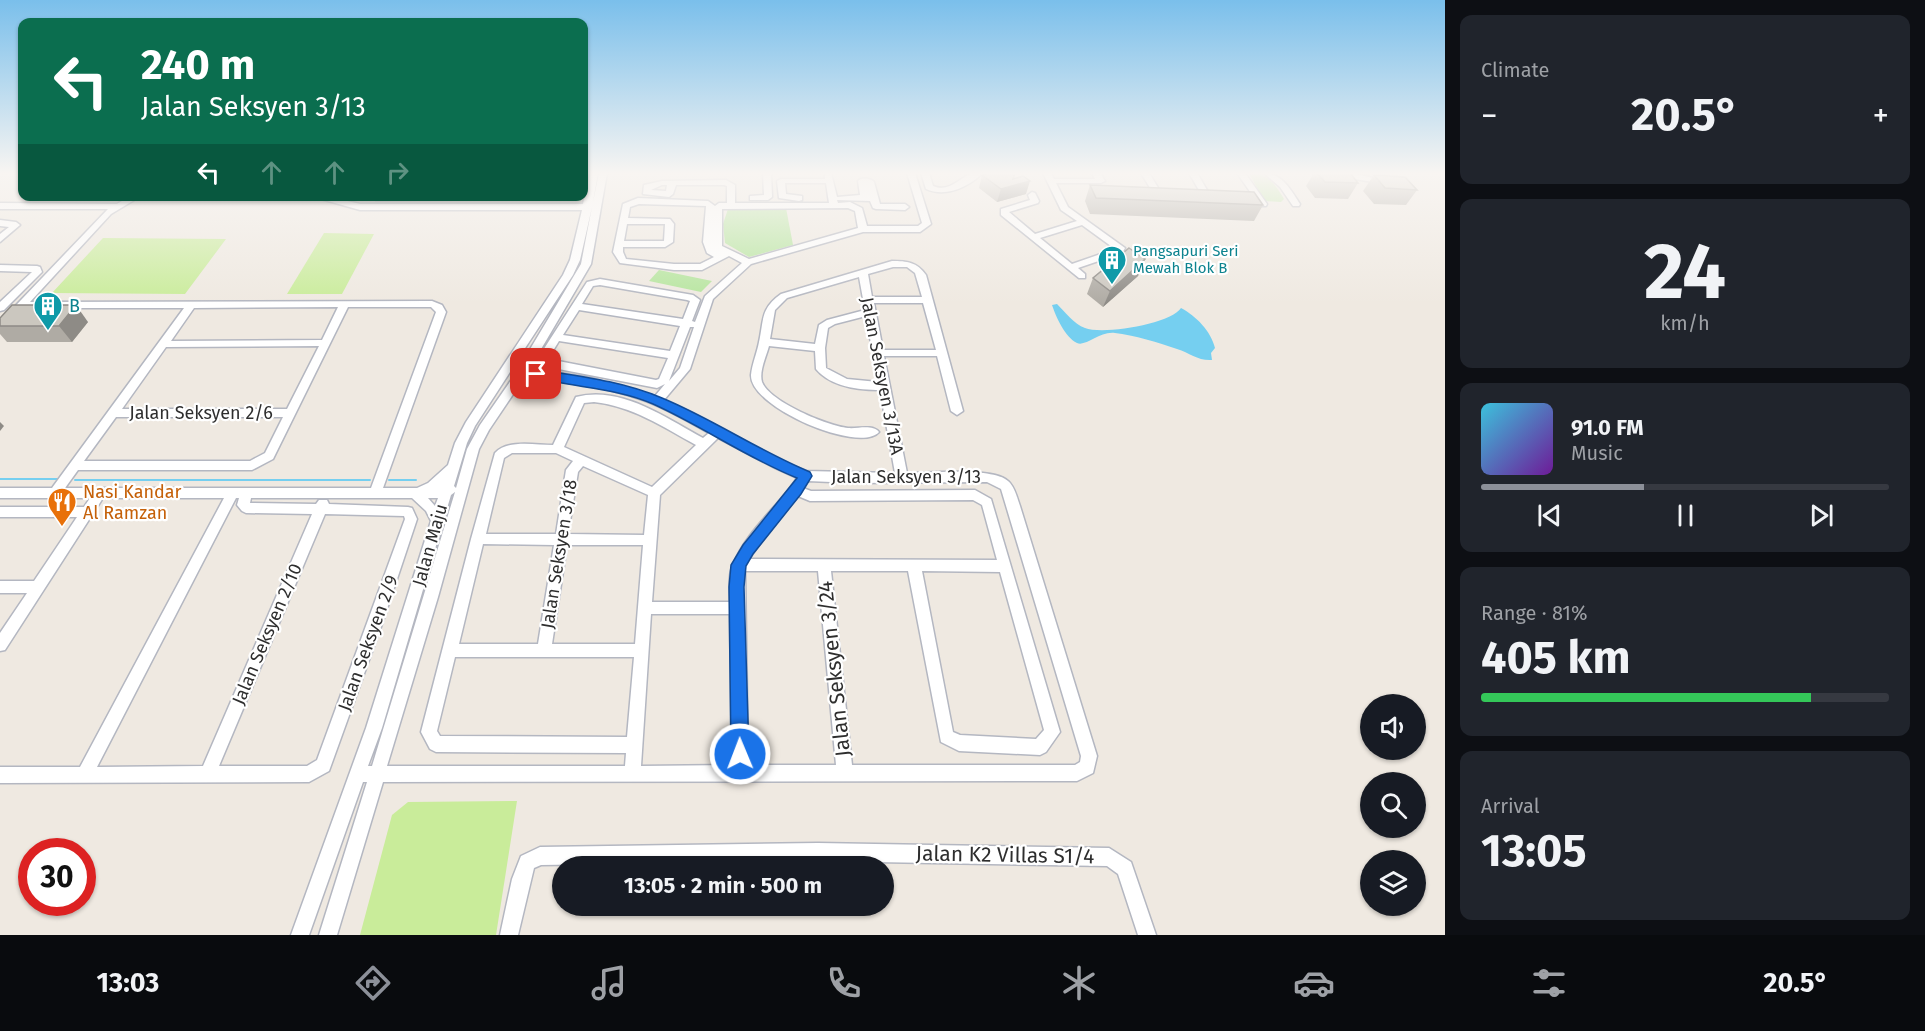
<!DOCTYPE html>
<html lang="en">
<head>
<meta charset="utf-8">
<style>
  :root { --surface:#171b24; --page:#20242c; --text:#f1f3f6; --muted:#9ea1a6; --line:#363941; --accent:#8c9099 }
  body { margin:0; font-family:"Fira Sans",sans-serif; background:var(--page); color:var(--text); height:100vh; display:flex; flex-direction:column; font-size:22px; white-space:nowrap }
  * { box-sizing:border-box; margin:0 }
  p { font-size:20px; color:var(--muted) }
  .icon { flex:none; width:33px; height:33px; fill:none; stroke:currentColor; stroke-width:2; stroke-linecap:round; stroke-linejoin:round }
  .map { position:relative; flex:1; overflow:hidden }
  .drawer { display:flex; flex-direction:column; gap:15px; padding:15px; background:#0d0f14; width:480px }
  .drawer>* { flex:none }
  .top-card { position:absolute; left:18px; top:18px; width:570px; height:183px; border-radius:12px; box-shadow:0 2px 4px #0004; background:#0b6e4f; color:#fff; overflow:hidden }
  .fabs { position:absolute; left:1360px; top:694px; display:grid; gap:12px }
  .fabs a { display:grid; place-items:center; width:66px; height:66px; border-radius:50%; background:var(--surface); box-shadow:0 2px 4px #0004; font-size:30px }
  .speed { position:absolute; left:18px; top:838px; display:flex; gap:12px; font-size:30px; font-weight:700; text-align:center }
  .speed>* { display:grid; place-content:center; width:78px; height:78px; border-radius:50%; background:var(--surface); box-shadow:0 2px 4px #0004; line-height:1 }
  .speed .limit { border:9px solid #d22; background:#fff; color:#111 }
  .pin { position:absolute; display:grid; place-items:center; width:51px; height:51px; color:#fff; margin:-26px; border-radius:12px; box-shadow:0 3px 9px #0006 }
  .me { position:absolute; width:66px; margin:-33px; rotate:359deg; stroke-linejoin:round; filter:drop-shadow(0 0 4px #0008) }
  .turn { display:flex; align-items:center; gap:21px; height:126px; padding:0 24px; font-size:27px }
  .turn .icon { width:78px; height:78px; stroke-width:2.5 }
  .turn b { display:block; font-size:42px; line-height:51px }
  .lanes { display:flex; align-items:center; height:57px; padding:0 24px; background:#0003; justify-content:center; gap:30px; direction:ltr }
  .lanes .off { opacity:.35 }
  .big { font-size:45px; font-weight:700; line-height:1.1 }
  .drawer .tile { flex:1; display:flex; flex-direction:column; justify-content:center; gap:9px; min-width:0; padding:0 21px; border-radius:12px; background:var(--page) }
  .drawer .dial { align-items:center; gap:0 }
  .dial b { font-size:78px; line-height:1 }
  .song { display:flex; align-items:center; gap:18px }
  .cover { width:72px; height:72px; border-radius:9px; background:linear-gradient(135deg,hsl(190 70% 55%),hsl(280 70% 35%)) }
  .played { height:6px; border-radius:3px; background:linear-gradient(90deg,var(--accent) 40%,var(--line) 40%) }
  .keys { display:flex; justify-content:space-around; direction:ltr }
  .heat { display:flex; justify-content:space-between; align-items:center; font-size:33px; direction:ltr }
  .charge { height:9px; border-radius:4px; background:linear-gradient(90deg,#34c759 81%,var(--line) 0) }
  .trip { position:absolute; left:552px; top:856px; width:342px; height:60px; border-radius:30px; background:var(--surface); box-shadow:0 2px 4px #0004; font-weight:700; line-height:60px; text-align:center }
  .tab-bar { display:flex; height:96px; justify-content:space-around; align-items:center; background:#090b0e; color:var(--muted) }
  .tab-bar .icon { width:42px; height:42px }
  .tab-bar .selected { color:var(--accent) }
  .tab-bar b { font-size:27px; color:var(--text) }
  main { display:flex; flex:1; min-height:0 }
  .map>svg:first-child { display:block }
  .green { fill:#b6e59e }
  .pitch { fill:#c9ec9a }
  .water { fill:#75cff0 }
  .lines { fill:none; stroke-linecap:round; stroke-linejoin:round }
  .stream { stroke:#75cff0; stroke-width:2 }
  .minor-casing { stroke:#b4b7c1; stroke-width:3 }
  .minor { fill:#fff; fill-rule:evenodd }
  .wall { fill:#afaba4 }
  .shaded-wall { fill:#8e8b86 }
  .building { fill:#cbc7bf; stroke:#8e8b86; stroke-width:1.5 }
  .route { fill:#1a73e8; stroke:#114b97; stroke-width:1.5 }
  .labels { text-anchor:middle; stroke-width:4.5; stroke-linejoin:round; paint-order:stroke }
  .far-culture-label { font-size:15px; fill:#0d838f; stroke:#fff; text-anchor:start }
  .culture-label { font-size:18px; fill:#0d838f; stroke:#fff; text-anchor:start }
  .street-label { font-size:18px; fill:#2e2e2e; stroke:#fff }
  .food-label { font-size:18px; fill:#c56008; stroke:#fff; text-anchor:start }
  .near-street-label { font-size:21px; fill:#2e2e2e; stroke:#fff }
</style>
</head>
<body>
<main>
<div class="map">
<svg width="1445" height="935" viewBox="0 0 1445 935">
  <rect width="100%" height="100%" fill="#efe9e1"/>
  <g class="green">
    <path d="M1249 173C1268 173 1275 184 1284 199L1281 202 1264 201Z"/>
    <path d="M786 208 793 245 749 257 725 243 723 224 728 209Z"/>
    <path d="M659 270 712 281 701 292 649 281Z"/>
  </g>
  <g class="pitch">
    <path d="M324 233 374 234 342 294H287Z"/>
    <path d="M103 238 226 239 185 294 52 293Z"/>
    <path d="M517 801 496 935H360L392 815 408 802Z"/>
  </g>
  <path class="water" d="M1057 304C1065 312 1074 324 1085 328 1103 335 1171 324 1181 308 1196 316 1211 331 1215 348L1211 353 1212 360C1198 361 1190 353 1177 349 1160 343 1133 335 1115 333 1099 331 1086 347 1077 343 1065 337 1056 317 1052 305Z"/>
  <g class="lines">
    <g class="stream">
      <path d="M0 479H60"/>
      <path d="M75 480H370"/>
      <path d="M389 480H416"/>
    </g>
    <g class="minor-casing">
      <g id="minor">
        <path d="M590 173H598L593 202 599 173H607L591 264 530 368 590 378 655 396 665 384 657 388 543 366 538 362V358L587 282 600 279 693 295 700 300 692 321 695 322 705 296 742 263 729 256 702 270H674L620 263 613 252 623 204 638 198 708 201 715 206 719 203H727V186L724 185H676L673 194 669 197 643 194 644 185 662 181 726 180 735 185V203H829L826 183H785L786 194 802 196V200L799 201 779 198 777 181 781 179H825V173H831L837 197 860 195 858 181C861 177 871 178 874 182L880 204H905L909 207 905 210 876 209 873 208 870 201 837 200 838 203 850 202 862 208 867 226H918L922 223 907 173H915L931 224 920 232H863L751 264 713 299 690 369 664 400 783 462 806 471 895 473 880 390C858 390 831 387 816 369L815 351 769 346C766 357 759 371 762 382 770 402 828 426 848 428 858 429 872 424 879 432 860 454 750 408 751 375 752 364 757 353 759 342 764 320 760 309 781 294L892 261C907 261 917 262 926 275L963 411 957 415 951 411 937 356H884L907 473C929 473 993 467 1008 481 1015 487 1017 498 1020 506L1097 756 1093 773 1077 781 383 782 337 935H319L367 782H363L309 935H291L366 728 431 521 426 511 412 498H251L250 503 316 504 319 500H327L329 504 408 507 412 508 417 519 382 624 329 771 309 782 0 783V767H80L224 498H103L5 650 0 651V633L27 593H0V581H34L77 517H0V507H84L90 498H0V488H52L184 308H24L4 330 0 331V322L108 209H0V203L117 204 130 196H141L111 214 30 302 432 301 442 305 446 312 383 488H417L428 483 448 465 455 443 466 422 563 275 570 260 582 210H360L310 196H327L360 204H583ZM662 185H667L666 191 651 190ZM639 204 706 206 703 242 707 253 714 257 700 264H674L626 259 623 252V247H665L673 242 674 224 670 219 628 218 630 207ZM592 207 581 264 520 366 514 365 573 275 580 260ZM848 208 855 211 858 228 749 259 722 246V209ZM627 224H665L664 241H624ZM893 267H907L915 273 922 297H872L868 274ZM859 277 865 310 827 320 819 325 815 344 770 339 775 310 787 298ZM600 285 687 300 690 301 683 319 582 304 593 286ZM874 303H923L936 350H883ZM338 307 322 340 171 341 194 308ZM348 307H431L436 312 371 488H65L78 470H252L273 459ZM579 310 680 326 670 351 563 335ZM866 316 878 382 847 379 826 368 825 348 828 328 835 324ZM690 327H694L680 368 669 381ZM559 341 668 358 659 379 656 380 548 359ZM319 346 287 409H122L166 347ZM510 372 516 373 480 425 467 449 456 488 454 486 467 443 475 426ZM526 375C565 381 605 387 643 400 666 408 688 421 709 433L703 438C666 418 621 385 576 397L553 445C535 445 508 439 495 453L471 539 421 732 430 749 436 752 626 753 625 766H387L438 597 479 449 489 430ZM594 402C632 406 663 427 696 445L652 487 564 447 584 403ZM116 417H283L265 453 250 461H84ZM718 438 775 468 797 478C778 507 746 531 733 565 728 575 730 590 730 602H652L660 495ZM512 453H556L573 461 566 470 556 534H486L504 458ZM583 466 648 495 644 535 568 534 578 472ZM808 481 854 483 987 482 1001 489 1081 756 1080 762 1075 765H852L831 571H908L941 742 959 751 1040 755 1046 752 1060 732 991 499 975 490 811 491 803 488ZM455 492 372 766H368L382 728 451 495ZM798 496 810 501 973 500 982 505 997 560 749 559 766 535ZM236 498H239L237 505 242 511 246 513 312 514 203 766 97 767ZM428 498H438L435 506ZM325 514 404 516 405 519 317 760 307 766H219ZM483 544 554 545 538 644H459ZM567 545H643L635 644H552ZM745 571H818L836 765H748ZM922 571 1000 572 1044 730 1036 739 960 735 953 732ZM651 614H730L732 765 641 766ZM455 657H634L627 737 440 736 437 731Z"/>
        <path d="M763 173H771L772 197 768 200H750V196L764 195Z"/>
        <path d="M921 173H929L933 186C950 193 958 178 973 173 974 173 982 173 983 173 968 187 946 198 926 189Z"/>
        <path d="M1043 173H1051L1054 179H1095L1092 173H1100L1105 181 1101 183H1056L1068 207 1125 248 1122 253 1078 268 1085 274V278H1079L1001 215V209L1030 200 1028 195 1032 192 1035 193 1039 201 1038 203 1009 212 1035 234 1077 221 1061 210ZM1082 225 1115 249 1072 264 1040 238Z"/>
        <path d="M1141 173H1149L1165 199 1164 201H1158Z"/>
        <path d="M1189 173H1197L1214 202 1213 204H1207Z"/>
        <path d="M1237 173H1245L1267 204 1266 206H1260Z"/>
        <path d="M1264 173C1282 173 1291 190 1300 204L1299 206H1293L1280 187Z"/>
        <path d="M1343 173H1352L1390 182 1386 184 1348 178Z"/>
        <path d="M550 196 546 199 376 200 372 197Z"/>
        <path d="M0 220 16 222 20 225 0 242V234L9 227 0 226Z"/>
        <path d="M0 265 37 266 40 267 42 272 4 310 0 311V302L32 272 0 271Z"/>
        <path d="M818 843 1109 848 1131 862 1156 935H1138L1118 874 1107 866 818 861 541 865 534 868 518 935H500L512 879 521 856 540 847Z"/>
      </g>
    </g>
    <use href="#minor" class="minor"/>
  </g>
  <g class="wall">
    <path d="M984 173 1013 179 1026 194 997 202 979 188 982 175H984Z"/>
    <path d="M1314 173H1350L1358 183 1348 199 1315 198 1306 186Z"/>
    <path d="M1374 175 1417 190 1406 205 1374 204 1363 191Z"/>
    <path d="M1090 185 1263 205 1254 221 1090 214 1085 201Z"/>
    <path d="M1145 259 1138 276 1103 307 1087 294 1093 278Z"/>
    <path d="M0 318 88 322 72 342H7L0 334Z"/>
  </g>
  <g class="shaded-wall">
    <path d="M1030 181 1026 194 997 202 1001 189Z"/>
    <path d="M1145 259 1138 276 1103 307 1110 291Z"/>
    <path d="M76 305 88 322 72 342 59 326Z"/>
    <path d="M0 422 4 426 0 431Z"/>
  </g>
  <g class="building">
    <path d="M985 173H1015L1013 179 1023 176 1030 181 1001 189 982 175 986 174Z"/>
    <path d="M1317 173H1350L1358 183 1325 182Z"/>
    <path d="M1374 175 1405 177 1417 190 1385 188Z"/>
    <path d="M1090 185 1254 192 1263 205 1096 198Z"/>
    <path d="M1129 248 1145 259 1110 291 1093 278Z"/>
    <path d="M12 305H76L59 326H0V318Z"/>
  </g>
  <linearGradient id="sky" x2="0" y2="1"><stop stop-color="#7abfeb"/><stop offset="0.57" stop-color="#f8f5f2"/><stop offset="1" stop-color="#f8f5f2" stop-opacity="0"/></linearGradient>
  <rect width="1445" height="304" fill="url(#sky)"/>
  <path class="route" d="M536 369C578 376 622 381 662 398 713 419 759 451 810 472L812 476 801 494 753 554 746 566 744 587 749 754 746 760 740 762 733 760 731 754 729 587 731 565 743 545 797 478C747 458 702 426 653 404 614 387 572 388 531 376V371Z"/>
  <defs>
    <g id="building-pin" transform="scale(1.5)"><path d="M0 17L-7.5 6A9.5 9.5 0 1 1 7.5 6Z" fill="#0f9aa8" stroke="#fff"/><path d="M-4-6H4V6H1V3H-1V6H-4ZM-2.5-4.3h1.7v1.8h-1.7ZM.8-4.3h1.7v1.8H.8ZM-2.5-1h1.7V.8h-1.7ZM.8-1h1.7V.8H.8Z" fill="#fff"/></g>
    <g id="restaurant-pin" transform="scale(1.5)"><path d="M0 17L-7.5 6A9.5 9.5 0 1 1 7.5 6Z" fill="#e8710a" stroke="#fff"/><path d="M-5-6h1v4h1v-4h1v4h1v-4h1v5L-1.5 .5V6h-2V.5L-5-1ZM5-6V6H3V1.5H1.5Q1.5-4 5-6Z" fill="#fff"/></g>
  </defs>
  <g fill-rule="evenodd">
    <use href="#building-pin" x="1112" y="260"/>
    <use href="#building-pin" x="48" y="306"/>
    <use href="#restaurant-pin" x="62" y="502"/>
  </g>
  <g class="labels">
    <g class="far-culture-label">
      <text x="1133" y="256">Pangsapuri Seri<tspan x="1133" dy="17">Mewah Blok B</tspan></text>
    </g>
    <g class="culture-label">
      <text x="69" y="312">B</text>
    </g>
    <g class="street-label">
      <text transform="translate(882 376) rotate(79)" y="6">Jalan Seksyen 3/13A</text>
      <text x="201" y="419">Jalan Seksyen 2/6</text>
      <text x="906" y="483">Jalan Seksyen 3/13</text>
      <text transform="translate(430 545) rotate(-74)" y="6">Jalan Maju</text>
      <text transform="translate(559 554) rotate(-81)" y="6">Jalan Seksyen 3/18</text>
      <text transform="translate(267 634) rotate(-67)" y="6">Jalan Seksyen 2/10</text>
      <text transform="translate(368 643) rotate(-70)" y="6">Jalan Seksyen 2/9</text>
    </g>
    <g class="food-label">
      <text x="83" y="498">Nasi Kandar<tspan x="83" dy="21">Al Ramzan</tspan></text>
    </g>
    <g class="near-street-label">
      <text transform="translate(834 669) rotate(-96)" y="7">Jalan Seksyen 3/24</text>
      <text transform="translate(1005 855) rotate(1)" y="7">Jalan K2 Villas S1/4</text>
    </g>
  </g>
</svg>
<div class="fabs">
<a><svg class="icon" aria-label="sound" viewBox="0 0 24 24"><path d="M4 9h4l5-4v14l-5-4H4zM17 9q2 3 0 6"/></svg></a>
<a><svg class="icon" aria-label="search" viewBox="0 0 24 24"><circle cx="10" cy="10" r="6"/><path d="M15 15l6 6"/></svg></a>
<a><svg class="icon" aria-label="layers" viewBox="0 0 24 24"><path d="M12 4l9 5-9 5-9-5zM3 14l9 5 9-5"/></svg></a>
</div>
<div class="speed"><div class="limit">30</div></div>
<div class="pin" style="left:536px;top:374px;background:#d93025"><svg class="icon" aria-label="arrive" viewBox="0 0 24 24"><path d="M6 21V4h12l-3 4 3 4H6"/></svg></div>
<svg class="me" style="left:740px;top:754px" viewBox="-20 -20 40 40"><circle r="17" fill="#1a73e8" stroke="#fff" stroke-width="3"/><path d="M0-11L8 9 0 5-8 9z" fill="#fff"/></svg>
<div class="trip">13:05 · 2 min · 500 m</div>
<div class="top-card">
<div class="turn"><svg class="icon" aria-label="left" viewBox="0 0 24 24"><path d="M17 20v-9H6M10 6l-5 5 5 5"/></svg><div><b>240 m</b>Jalan Seksyen 3/13</div></div>
<div class="lanes"><svg class="icon" aria-label="left" viewBox="0 0 24 24"><path d="M17 20v-9H6M10 6l-5 5 5 5"/></svg><svg class="icon off" aria-label="ahead" viewBox="0 0 24 24"><path d="M12 20V5M6 11l6-6 6 6"/></svg><svg class="icon off" aria-label="ahead" viewBox="0 0 24 24"><path d="M12 20V5M6 11l6-6 6 6"/></svg><svg class="icon off" aria-label="right" viewBox="0 0 24 24"><path d="M7 20v-9h11M14 6l5 5-5 5"/></svg></div>
</div>
</div>
<section class="drawer">
<div class="tile"><p>Climate</p>
<div class="heat"><a>−</a><b class="big">20.5°</b><a>+</a></div>
</div>
<div class="tile dial"><b>24</b><p>km/h</p></div>
<div class="tile">
<div class="song"><i class="cover"></i><div><b>91.0 FM</b><p>Music</p></div></div>
<div class="played"></div>
<div class="keys"><svg class="icon" aria-label="previous" viewBox="0 0 24 24"><path d="M18 5L8 12l10 7zM5 5v14"/></svg><svg class="icon" aria-label="pause" viewBox="0 0 24 24"><path d="M8 5v14M16 5v14"/></svg><svg class="icon" aria-label="next" viewBox="0 0 24 24"><path d="M6 5l10 7-10 7zM19 5v14"/></svg></div>
</div>
<div class="tile"><p>Range · 81%</p><b class="big">405 km</b><div class="charge"></div></div>
<div class="tile"><p>Arrival</p><b class="big">13:05</b></div>
</section>
</main>
<nav class="tab-bar">
<b>13:03</b>
<svg class="icon selected" aria-label="directions" viewBox="0 0 24 24"><path d="M12 3l9 9-9 9-9-9zM9 14v-3h6M13 9l2 2-2 2"/></svg>
<svg class="icon" aria-label="music" viewBox="0 0 24 24"><path d="M9 18V5l10-2v13"/><circle cx="6" cy="18" r="3"/><circle cx="16" cy="16" r="3"/></svg>
<svg class="icon" aria-label="phone" viewBox="0 0 24 24"><path d="M5 4h4l2 5-3 2q2 4 5 5l2-3 5 2v4C11 20 4 13 5 4z"/></svg>
<svg class="icon" aria-label="climate" viewBox="0 0 24 24"><path d="M12 3v18M4 7l16 10M4 17L20 7"/></svg>
<svg class="icon" aria-label="car" viewBox="0 0 24 24"><path d="M5 17H2v-5l4-1 3-4h7l3 4 3 1v5h-3M9 17h6M6 11h13"/><circle cx="7" cy="17" r="2"/><circle cx="17" cy="17" r="2"/></svg>
<svg class="icon" aria-label="filters" viewBox="0 0 24 24"><path d="M4 7h16M4 17h16"/><circle cx="9" cy="7" r="2"/><circle cx="15" cy="17" r="2"/></svg>
<b>20.5°</b>
</nav>
</body>
</html>
